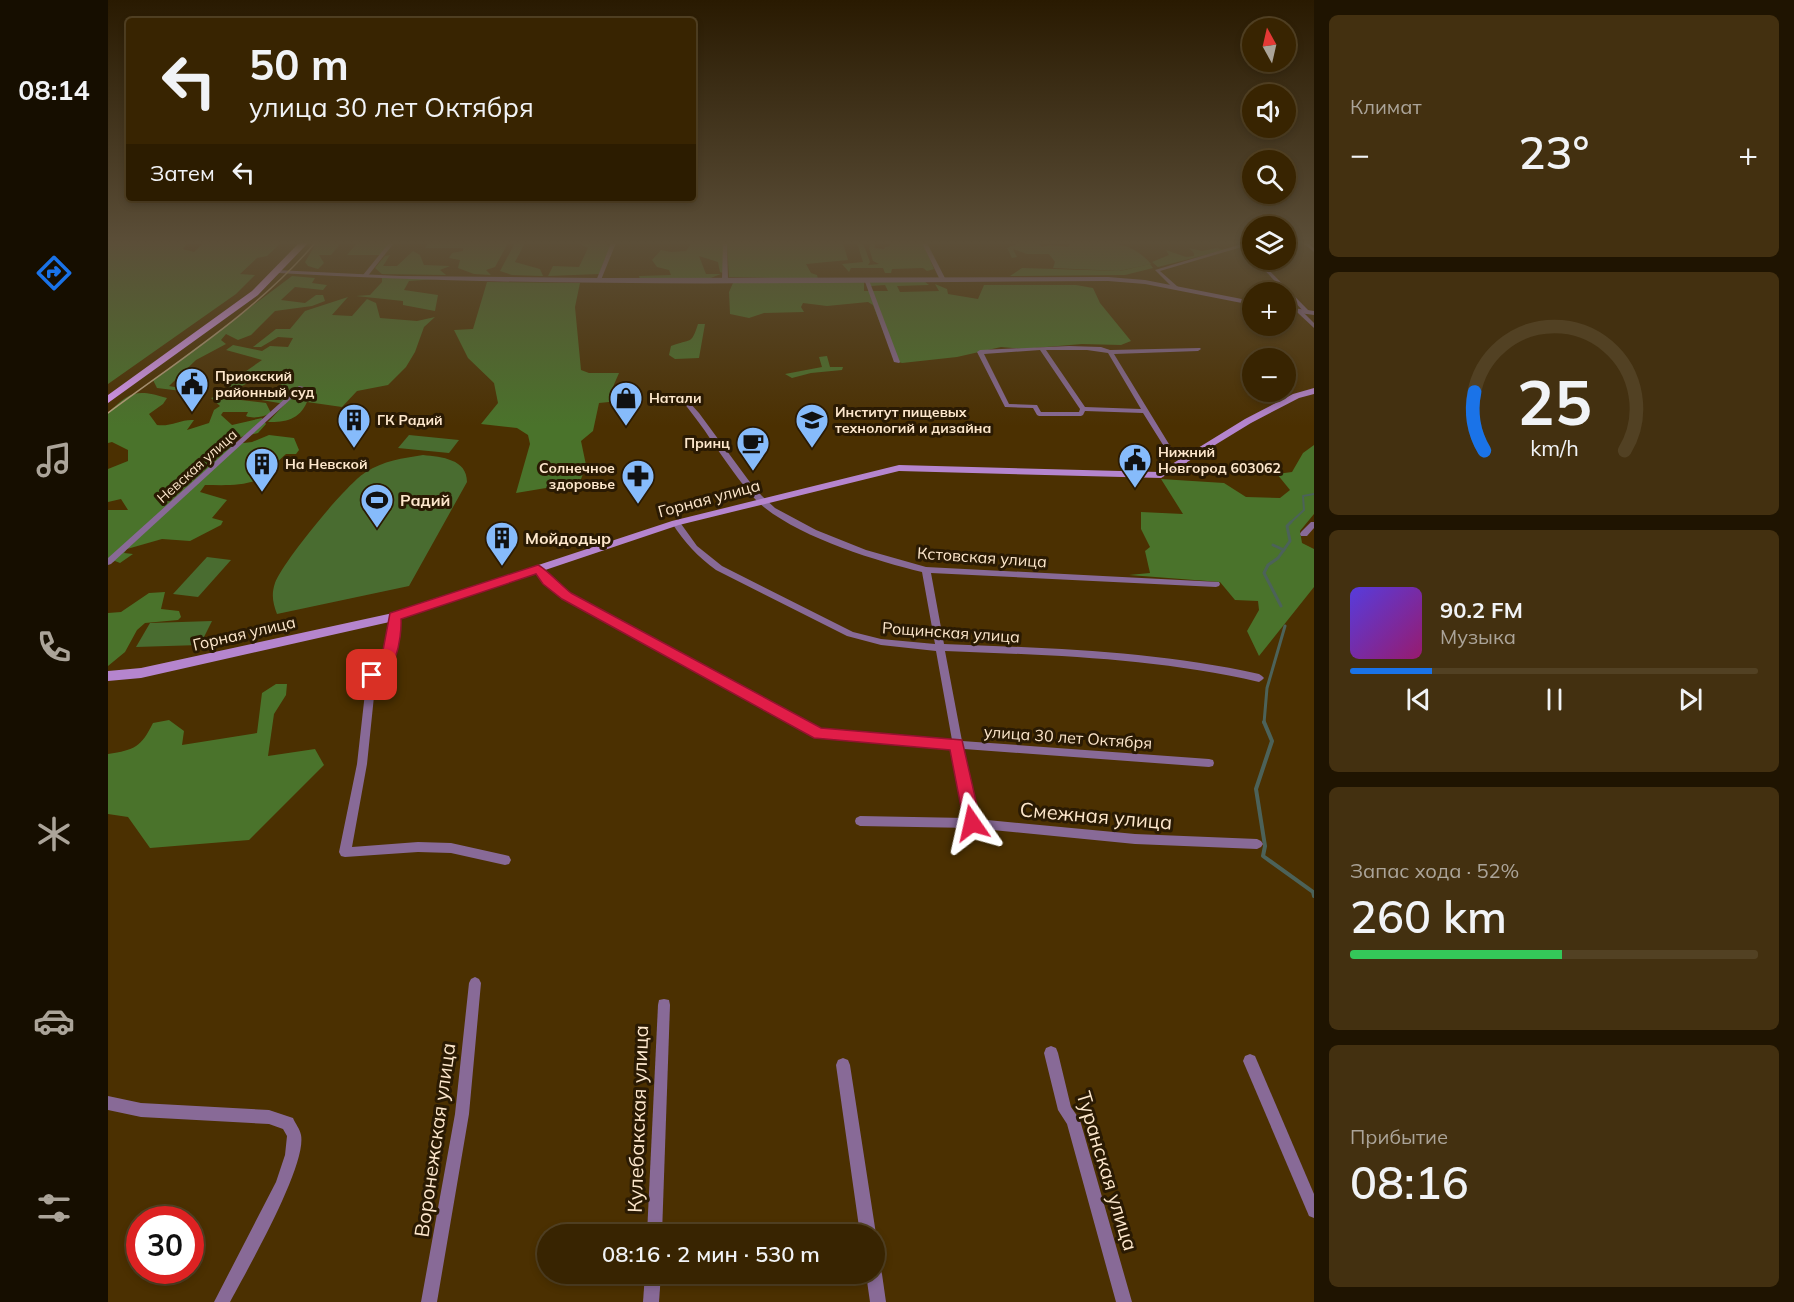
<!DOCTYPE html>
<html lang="ru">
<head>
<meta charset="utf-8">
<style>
  :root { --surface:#382401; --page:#433010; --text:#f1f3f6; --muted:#aba499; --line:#524123; --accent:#1a73e8 }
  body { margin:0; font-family:Mulish,sans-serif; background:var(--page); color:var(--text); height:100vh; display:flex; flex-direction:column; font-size:22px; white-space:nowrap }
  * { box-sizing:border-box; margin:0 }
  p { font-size:20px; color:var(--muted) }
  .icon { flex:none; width:33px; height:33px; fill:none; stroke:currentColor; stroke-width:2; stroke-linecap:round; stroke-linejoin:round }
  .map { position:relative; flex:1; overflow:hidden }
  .side { display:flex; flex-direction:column; gap:15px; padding:15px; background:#1f1401; width:480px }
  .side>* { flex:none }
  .hud { position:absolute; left:18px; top:18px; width:570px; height:183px; border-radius:6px; box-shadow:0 3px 9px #0003,0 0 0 2px var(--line); background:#382401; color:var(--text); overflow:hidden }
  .needle { width:39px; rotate:352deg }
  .buttons { position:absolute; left:1134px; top:18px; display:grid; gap:12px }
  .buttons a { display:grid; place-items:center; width:54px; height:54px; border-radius:50%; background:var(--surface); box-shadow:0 3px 9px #0003,0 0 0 2px var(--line); font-size:30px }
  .speed { position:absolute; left:18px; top:1206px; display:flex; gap:12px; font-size:30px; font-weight:700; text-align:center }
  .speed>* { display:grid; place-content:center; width:78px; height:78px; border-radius:50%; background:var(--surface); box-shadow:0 3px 9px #0003,0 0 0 2px var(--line); line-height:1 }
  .speed .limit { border:9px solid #d22; background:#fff; color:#111 }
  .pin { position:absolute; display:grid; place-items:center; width:51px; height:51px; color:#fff; margin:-26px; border-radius:12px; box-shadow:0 3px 9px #0006 }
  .me { position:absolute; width:66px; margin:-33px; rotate:349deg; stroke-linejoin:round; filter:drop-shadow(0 0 4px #0008) }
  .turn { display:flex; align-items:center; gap:21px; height:126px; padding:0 24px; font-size:27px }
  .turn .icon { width:78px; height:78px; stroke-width:2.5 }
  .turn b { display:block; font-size:42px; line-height:51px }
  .then { display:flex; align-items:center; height:57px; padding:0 24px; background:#0003; gap:12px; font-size:22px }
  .big { font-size:45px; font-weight:600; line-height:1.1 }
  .side .card { flex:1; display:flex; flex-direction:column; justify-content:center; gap:9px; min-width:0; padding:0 21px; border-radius:9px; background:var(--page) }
  .side .dial { align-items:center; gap:0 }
  .dial svg { height:156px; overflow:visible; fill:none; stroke:var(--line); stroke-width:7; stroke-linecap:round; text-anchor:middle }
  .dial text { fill:var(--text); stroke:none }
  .song { display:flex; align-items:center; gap:18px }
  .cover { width:72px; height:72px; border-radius:9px; background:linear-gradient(135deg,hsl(250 70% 55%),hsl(320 70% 35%)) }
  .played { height:6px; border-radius:3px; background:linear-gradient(90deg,var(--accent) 20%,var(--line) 20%) }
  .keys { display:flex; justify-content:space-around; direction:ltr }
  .heat { display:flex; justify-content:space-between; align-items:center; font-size:33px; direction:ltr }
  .charge { height:9px; border-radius:4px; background:linear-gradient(90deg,#34c759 52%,var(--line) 0) }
  .trip { position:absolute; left:429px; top:1224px; width:348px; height:60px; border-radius:30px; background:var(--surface); box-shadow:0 3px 9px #0003,0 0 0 2px var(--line); font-weight:600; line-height:60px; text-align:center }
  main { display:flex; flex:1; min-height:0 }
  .dock { display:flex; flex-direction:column; width:108px; justify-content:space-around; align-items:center; background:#160e00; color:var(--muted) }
  .dock .icon { width:42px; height:42px }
  .dock .selected { color:var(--accent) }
  .dock b { font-size:27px; color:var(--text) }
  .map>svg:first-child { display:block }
  .green { fill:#496c30 }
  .forest { fill:#4a732b }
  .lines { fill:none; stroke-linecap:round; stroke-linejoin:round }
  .stream-far2 { stroke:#4c6259; stroke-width:2 }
  .stream-far1 { stroke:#4c6259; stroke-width:3 }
  .stream { stroke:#4c6259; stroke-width:4 }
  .minor { fill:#886a97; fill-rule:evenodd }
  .tertiary { fill:#886a97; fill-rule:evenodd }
  .secondary { fill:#b585ce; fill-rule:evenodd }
  .primary { fill:#d99af8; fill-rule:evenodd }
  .tram { stroke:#b79f7c; stroke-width:1.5 }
  .route { fill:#e11d48; stroke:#92132f; stroke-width:1.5 }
  .labels { text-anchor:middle; stroke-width:6; stroke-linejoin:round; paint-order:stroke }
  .far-poi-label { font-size:14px; font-weight:bold; fill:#fde7cc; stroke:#2a1a03; text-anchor:start }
  .far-street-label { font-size:14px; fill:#fde7cc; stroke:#2a1a03 }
  .street-label { font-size:16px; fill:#fde7cc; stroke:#2a1a03 }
  .poi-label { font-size:16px; font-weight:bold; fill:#fde7cc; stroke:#2a1a03; text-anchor:start }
  .near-street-label { font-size:20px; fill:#fde7cc; stroke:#2a1a03 }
</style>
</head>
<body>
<main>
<nav class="dock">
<b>08:14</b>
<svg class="icon selected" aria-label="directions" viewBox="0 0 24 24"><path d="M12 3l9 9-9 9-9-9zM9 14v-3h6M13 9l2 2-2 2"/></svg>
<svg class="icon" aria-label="music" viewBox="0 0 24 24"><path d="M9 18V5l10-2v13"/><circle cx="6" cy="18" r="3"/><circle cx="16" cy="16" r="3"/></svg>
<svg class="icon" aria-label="phone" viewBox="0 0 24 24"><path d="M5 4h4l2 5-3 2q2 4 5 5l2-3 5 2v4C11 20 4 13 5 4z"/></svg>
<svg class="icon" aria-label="climate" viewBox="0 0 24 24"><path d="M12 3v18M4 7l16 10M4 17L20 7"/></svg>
<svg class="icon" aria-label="car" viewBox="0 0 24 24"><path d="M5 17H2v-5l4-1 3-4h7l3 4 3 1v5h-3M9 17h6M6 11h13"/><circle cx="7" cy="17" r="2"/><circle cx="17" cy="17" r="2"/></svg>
<svg class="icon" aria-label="filters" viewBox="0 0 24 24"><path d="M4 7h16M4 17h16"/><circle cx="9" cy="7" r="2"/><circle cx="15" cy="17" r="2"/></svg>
</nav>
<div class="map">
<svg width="1206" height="1302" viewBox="0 0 1206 1302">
  <rect width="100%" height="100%" fill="#4b3001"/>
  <g class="green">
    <path d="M910 243H930L934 247 943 245 960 247 963 243C994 243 1020 237 1043 264L1011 271 945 268 947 262 941 254H919L905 249 909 257 904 258 899 248Z"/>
    <path d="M301 435 351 440 341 453 290 448Z"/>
    <path d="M315 455C334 457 359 459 359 482L301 586 169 614C165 603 163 595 167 583 174 563 239 483 258 472 275 461 295 458 315 455Z"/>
    <path d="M99 557 123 560 90 597 65 594Z"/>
    <path d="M104 621 92 645 28 647 42 623Z"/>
  </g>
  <g class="forest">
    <path d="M0 243H79L75 249 86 252 95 243 172 244 159 256 149 258 132 274 147 275 128 294 0 384Z"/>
    <path d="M203 243H233L223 255H211L216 263 210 269 200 266 197 262 206 247Z"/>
    <path d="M249 243H281L272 255H239Z"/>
    <path d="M400 243 387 267 378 270 383 275 366 274 350 268 352 260 341 258 344 253 355 251V248H317L319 244Z"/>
    <path d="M407 243H417L407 262 432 269 435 276 404 275 392 271Z"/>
    <path d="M470 243H495L502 246 491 274 440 276 445 266 471 267 480 248Z"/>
    <path d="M584 243H615V273L612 272 610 262 591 256 598 274H613L600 279H532L531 276 563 275 561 270 549 267 544 260 553 250 563 252 578 251Z"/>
    <path d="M619 243H735L740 260 698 264 703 273 709 275 710 279 621 277Z"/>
    <path d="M749 243H755L762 262 760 265 771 264 765 261 761 248 763 243H768L766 248 776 249 777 247 782 246 781 243H815L826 269 819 271 815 268 784 269 783 273H777L775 268H743L741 272 734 264 755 262Z"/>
    <path d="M1081 248 1094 251 1109 248 1116 250 1050 267 1044 262 1061 255 1058 250 1078 257 1086 256V253Z"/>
    <path d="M305 251 312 255 316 265 342 266 332 270 338 275 274 274 267 268 277 256 282 255 275 266H289Z"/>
    <path d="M1042 264 1045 268 1017 275 902 276 914 268 1012 271Z"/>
    <path d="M184 276 207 278 204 283 219 285 215 290 187 287 173 300 197 303 208 295H215L217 301 204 306 167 311 143 335 130 340 118 334 113 340 118 344 88 360 61 386 83 390 82 392 49 388 45 380Z"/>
    <path d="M274 278 329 279 301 281 296 290 330 295 327 311 295 305V301L248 296 262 295 274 282Z"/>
    <path d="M756 281V291H780L777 285 763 286 760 281H816L821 285 789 286 792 292 831 291 827 284 839 289 840 294 870 299 876 285H968L985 288 992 303 1023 341 1013 345 974 344 914 349 893 347 849 357 794 363 787 361 765 305 760 302 719 306 695 303 693 307 696 312 656 313 641 318 622 314 621 292 625 283Z"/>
    <path d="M379 282 472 283 467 307 473 370 481 373H511L501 396V402L491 403 485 431 473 441 478 465 471 485 479 491 444 487 408 493 422 444 420 435 409 428 373 424 390 403 386 383 360 358 346 330 365 329Z"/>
    <path d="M240 297 224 315 244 316 259 299 268 303 272 318 309 321 327 317 316 327 307 352 298 367 280 385 249 391 234 407 199 402C191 420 178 422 160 422L177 404 135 397H158L179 379C154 378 144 378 123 393L124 399 158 403 163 413C156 417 145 419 138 416L140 412H115L113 415 124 425 154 418 158 424 150 433 124 439 119 445 144 442 161 435 186 438 191 450 188 454H178L167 464 154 470 157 476C141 487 116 485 97 485L92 492 119 500 104 518 115 521 113 525 82 541 54 539 19 549 16 553 25 554 12 563 7 561 0 564V510H20L13 499 0 502V469L20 461V450L4 442 0 443V413C22 391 29 389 59 398L55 404 41 414 49 425C63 427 73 419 86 420L79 430 101 423 106 410 112 406 103 398 120 392 118 385 154 360 118 350 125 345 154 351 162 346 180 347 185 338 170 337 153 347H145L168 329H182L197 311Z"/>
    <path d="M590 324H597L591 358 567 359 561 355 563 346C583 338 583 346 590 324Z"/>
    <path d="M719 356 722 367H735L734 370 703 373 684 378 677 374 714 367 711 357Z"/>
    <path d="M1206 445V514L1192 531 1194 543 1206 549V587L1151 656 1139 631 1151 610 1150 601 1127 600 1112 582 1021 575 1042 573 1037 551 1042 547 1033 529V512L1075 514 1053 479 1116 483 1138 497 1172 498 1182 490 1169 474 1184 472 1195 453Z"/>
    <path d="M57 592 53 609 71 611 73 617 70 620 37 623 29 630 17 652 0 666V613L13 612 41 593Z"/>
    <path d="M168 684H179L178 695 166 714 160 756 207 749 216 765 141 840 42 848 20 817 0 814V754C27 750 33 747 45 723L61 720 76 731 74 745 149 733 154 693Z"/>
  </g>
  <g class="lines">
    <path class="stream-far2" d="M1182 523 1196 510 1195 496 1206 494"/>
    <g class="stream-far1">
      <path d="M1165 545 1176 550"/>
      <path d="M1173 606 1156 573 1160 565 1170 558 1182 541 1179 526 1183 522"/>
      <path d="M1156 723 1159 688 1177 626"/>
    </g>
    <path class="stream" d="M1156 722 1164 741 1148 789 1157 846 1155 856 1205 892 1206 896"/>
    <g class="minor">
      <path d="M281 243H286L259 277H255V275Z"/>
      <path d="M503 243H508L493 280 488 281Z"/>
      <path d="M615 243H619L620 280 617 282 614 280Z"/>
      <path d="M814 243H819L838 280 837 281 832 280Z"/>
      <path d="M1137 243 1144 244 1052 271 1070 287V289H1066L1047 270Z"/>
      <path d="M1195 243H1200L1206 248V252Z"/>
      <path d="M1147 260H1151L1202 312V314H1198Z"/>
      <path d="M756 279 761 280 792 362 791 363 786 362Z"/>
      <path d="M1190 311H1194L1206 323V328L1190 313Z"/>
      <path d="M961 346 993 347 1002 350 1092 348 1093 349 1090 351 1006 354 1067 454 1079 461V463H1075L1062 456 1035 413 977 411 975 415 973 416H931L929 415 925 408 897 407 869 352 872 350ZM932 350 972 409 971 412H933L929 405 901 404 876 354ZM938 350H979L1000 353 1033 409 977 407Z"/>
      <path d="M191 386 196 387 3 564 0 565V558Z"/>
      <path d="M579 401 581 402 591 413 644 485 654 496 667 508 708 530 758 550 818 567 1111 582 1112 584 1111 586 1108 587 823 573 836 644C941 648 1048 651 1151 674L1154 676 1156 678 1154 680 1151 682C1048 658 942 655 837 651L854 741 1101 759 1105 760 1106 763 1105 766 1101 767 856 749 869 819 1027 834 1149 839 1153 841 1155 844 1153 847 1149 849 1027 844 864 828 752 826 748 824 747 821 748 818 752 816 858 818 845 748 708 737 456 598 436 583 426 569 427 567H433L442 579 462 594 713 730 844 740 828 651 773 645 739 636 608 570C590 557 576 542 564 523L565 521H571L589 546 614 566 745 632 773 639 827 644 814 572C767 561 681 534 647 499 631 481 617 460 603 440 595 427 585 415 576 403Z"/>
      <path d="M1203 522H1206V528L1199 536H1193L1192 534 1193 532Z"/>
      <path d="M286 614 290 617 291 632 285 663 268 677 259 764 244 847 310 842 343 843 397 855 401 856 403 860 401 864 397 865 343 853 310 852 237 857 233 856 231 852 249 764 259 675 276 661 283 632 282 617Z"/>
      <path d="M367 977 371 979 373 983 361 1114 329 1302H313L347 1114 361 983 363 979Z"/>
      <path d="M556 999 561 1000 562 1005 554 1234H539L550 1005 551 1000Z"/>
      <path d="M943 1046 948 1048 950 1053 963 1107 972 1120 1024 1302H1008L959 1124 950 1110 936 1053 938 1048Z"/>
      <path d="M1142 1054 1147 1056 1206 1194V1218L1201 1216 1135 1061 1137 1056Z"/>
      <path d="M735 1058 740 1060 742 1065 768 1234 766 1237V1234H752L728 1065 730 1060Z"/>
      <path d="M0 1096 33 1103 161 1110 185 1118C187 1123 192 1129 193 1135 199 1166 139 1270 122 1302H106L168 1182 177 1155 179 1136 175 1129 161 1124 33 1117 0 1110Z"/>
      <path d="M766 1266 772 1268 774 1274 778 1302H762L758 1274H766Z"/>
      <path d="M537 1274H553L551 1302H535Z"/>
    </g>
    <g class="tertiary">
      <path d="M168 270 292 276 490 278 1000 277 1037 280 1144 301V305L1037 284 1000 281C724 282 446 289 170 273L167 271Z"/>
      <path d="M1178 307 1206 311V315L1178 311Z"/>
    </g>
    <path class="secondary" d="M1206 388V394L1191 398 1143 423 1053 478 791 471 571 525 286 621 33 678 0 681V671L33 668 285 613 564 521 791 465 1051 472 1137 419 1185 394Z"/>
    <path class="primary" d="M191 243H200L150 295 0 403V395L144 291Z"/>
    <path class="tram" d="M0 413C71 360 149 311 207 243"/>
  </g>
  <linearGradient id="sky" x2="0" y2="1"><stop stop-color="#291a01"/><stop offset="0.57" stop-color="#5b4e38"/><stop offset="1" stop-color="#5b4e38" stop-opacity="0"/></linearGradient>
  <rect width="1206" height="426" fill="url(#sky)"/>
  <path class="route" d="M430 565C436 567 455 587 463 593L713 728 854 740 873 823 870 828 864 831 859 828 856 823 842 750 706 738 454 599 435 584 428 574 293 619C294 637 287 687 259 679L257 675 273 661 282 613Z"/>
  <defs>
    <g id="civic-pin" transform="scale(1.725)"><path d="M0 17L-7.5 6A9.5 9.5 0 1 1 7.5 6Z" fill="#86bbfb" stroke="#2a1a03"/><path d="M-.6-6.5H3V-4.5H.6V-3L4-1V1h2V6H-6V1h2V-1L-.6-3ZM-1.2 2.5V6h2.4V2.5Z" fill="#111"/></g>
    <g id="shop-pin" transform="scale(1.725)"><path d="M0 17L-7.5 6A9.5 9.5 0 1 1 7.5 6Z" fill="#86bbfb" stroke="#2a1a03"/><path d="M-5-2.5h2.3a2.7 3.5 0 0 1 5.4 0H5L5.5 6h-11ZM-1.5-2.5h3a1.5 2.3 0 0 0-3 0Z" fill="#111"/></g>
    <g id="building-pin" transform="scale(1.725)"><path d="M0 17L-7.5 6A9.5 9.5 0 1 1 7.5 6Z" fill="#86bbfb" stroke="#2a1a03"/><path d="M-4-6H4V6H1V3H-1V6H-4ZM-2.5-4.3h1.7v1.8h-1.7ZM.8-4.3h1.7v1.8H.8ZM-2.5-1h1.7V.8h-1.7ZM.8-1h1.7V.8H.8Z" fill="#111"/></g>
    <g id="university-pin" transform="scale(1.725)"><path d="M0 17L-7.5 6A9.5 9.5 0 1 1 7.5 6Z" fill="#86bbfb" stroke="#2a1a03"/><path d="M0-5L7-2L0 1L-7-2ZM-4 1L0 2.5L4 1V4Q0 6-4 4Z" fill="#111"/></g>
    <g id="cafe-pin" transform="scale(1.725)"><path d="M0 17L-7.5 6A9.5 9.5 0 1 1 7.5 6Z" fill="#86bbfb" stroke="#2a1a03"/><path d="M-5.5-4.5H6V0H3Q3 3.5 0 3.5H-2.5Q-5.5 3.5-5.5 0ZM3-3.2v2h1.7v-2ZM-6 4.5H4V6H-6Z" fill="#111"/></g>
    <g id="pharmacy-pin" transform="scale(1.725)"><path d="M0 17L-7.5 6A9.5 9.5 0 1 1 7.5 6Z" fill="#86bbfb" stroke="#2a1a03"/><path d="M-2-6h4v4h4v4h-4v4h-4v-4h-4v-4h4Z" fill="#111"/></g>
    <g id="stadium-pin" transform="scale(1.725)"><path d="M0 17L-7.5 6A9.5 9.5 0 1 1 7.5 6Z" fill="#86bbfb" stroke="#2a1a03"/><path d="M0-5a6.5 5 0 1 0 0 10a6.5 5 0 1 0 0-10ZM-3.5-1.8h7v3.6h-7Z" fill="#111"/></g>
  </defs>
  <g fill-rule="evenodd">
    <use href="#civic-pin" x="84" y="384"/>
    <use href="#shop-pin" x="518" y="398"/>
    <use href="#building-pin" x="246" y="420"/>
    <use href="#university-pin" x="704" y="420"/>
    <use href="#cafe-pin" x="645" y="443"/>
    <use href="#civic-pin" x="1027" y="460"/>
    <use href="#building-pin" x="154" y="464"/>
    <use href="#pharmacy-pin" x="530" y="476"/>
    <use href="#stadium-pin" x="269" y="500"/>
    <use href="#building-pin" x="394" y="538"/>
  </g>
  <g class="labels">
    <g class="far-poi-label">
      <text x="107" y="381">Приокский<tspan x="107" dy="16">районный суд</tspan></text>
      <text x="541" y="403">Натали</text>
      <text x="727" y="417">Институт пищевых<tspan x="727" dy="16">технологий и дизайна</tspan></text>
      <text x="269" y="425">ГК Радий</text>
      <text x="622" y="448" text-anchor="end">Принц</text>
      <text x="1050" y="457">Нижний<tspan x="1050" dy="16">Новгород 603062</tspan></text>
      <text x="177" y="469">На Невской</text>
      <text x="507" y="473" text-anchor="end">Солнечное<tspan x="507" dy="16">здоровье</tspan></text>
    </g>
    <g class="far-street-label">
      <text transform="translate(89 466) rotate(-42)" y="5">Невская улица</text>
    </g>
    <g class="street-label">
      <text transform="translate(601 498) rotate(-15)" y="6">Горная улица</text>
      <text transform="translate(874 557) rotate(4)" y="6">Кстовская улица</text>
      <text transform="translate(843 632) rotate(4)" y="6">Рощинская улица</text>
      <text transform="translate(136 633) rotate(-13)" y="6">Горная улица</text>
      <text transform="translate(960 737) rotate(4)" y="6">улица 30 лет Октября</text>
    </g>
    <g class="poi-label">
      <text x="292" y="506">Радий</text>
      <text x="417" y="544">Мойдодыр</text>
    </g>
    <g class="near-street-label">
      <text transform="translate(988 816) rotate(5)" y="7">Смежная улица</text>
      <text transform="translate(530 1119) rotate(-88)" y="7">Кулебакская улица</text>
      <text transform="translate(327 1140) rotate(-82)" y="7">Воронежская улица</text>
      <text transform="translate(999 1171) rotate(73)" y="7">Туранская улица</text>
    </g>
  </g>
</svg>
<div class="buttons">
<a><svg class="needle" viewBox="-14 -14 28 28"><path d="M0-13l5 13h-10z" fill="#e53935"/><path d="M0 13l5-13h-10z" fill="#aba499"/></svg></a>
<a><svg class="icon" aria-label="sound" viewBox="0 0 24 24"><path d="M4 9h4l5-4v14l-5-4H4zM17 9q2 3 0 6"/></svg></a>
<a><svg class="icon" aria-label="search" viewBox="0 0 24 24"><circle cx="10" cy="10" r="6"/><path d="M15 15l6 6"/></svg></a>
<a><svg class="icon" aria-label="layers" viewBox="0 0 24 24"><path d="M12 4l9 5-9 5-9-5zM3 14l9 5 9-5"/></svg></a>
<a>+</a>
<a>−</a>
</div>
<div class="speed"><div class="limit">30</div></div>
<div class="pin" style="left:264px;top:675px;background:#d93025"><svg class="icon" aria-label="arrive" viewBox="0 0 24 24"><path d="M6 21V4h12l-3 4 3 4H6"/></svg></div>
<svg class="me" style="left:864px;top:823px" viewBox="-20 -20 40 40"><path d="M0-17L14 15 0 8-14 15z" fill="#e11d48" stroke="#fff" stroke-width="4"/></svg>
<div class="trip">08:16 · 2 мин · 530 m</div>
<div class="hud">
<div class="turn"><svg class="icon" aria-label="left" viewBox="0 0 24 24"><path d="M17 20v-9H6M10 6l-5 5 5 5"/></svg><div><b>50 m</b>улица 30 лет Октября</div></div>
<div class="then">Затем<svg class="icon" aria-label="left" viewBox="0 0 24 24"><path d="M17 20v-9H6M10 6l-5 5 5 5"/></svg></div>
</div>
</div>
<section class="side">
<div class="card"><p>Климат</p>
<div class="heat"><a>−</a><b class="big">23°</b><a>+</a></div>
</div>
<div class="card dial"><svg viewBox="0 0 100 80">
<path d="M14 69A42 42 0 1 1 86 69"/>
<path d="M14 69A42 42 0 0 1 9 39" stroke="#1a73e8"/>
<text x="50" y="56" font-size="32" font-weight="700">25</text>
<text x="50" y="72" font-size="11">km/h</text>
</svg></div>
<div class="card">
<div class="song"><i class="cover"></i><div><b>90.2 FM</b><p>Музыка</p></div></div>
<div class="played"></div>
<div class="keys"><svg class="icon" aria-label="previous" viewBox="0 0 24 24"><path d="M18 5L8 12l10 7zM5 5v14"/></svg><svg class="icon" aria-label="pause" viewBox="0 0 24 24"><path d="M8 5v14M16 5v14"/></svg><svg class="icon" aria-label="next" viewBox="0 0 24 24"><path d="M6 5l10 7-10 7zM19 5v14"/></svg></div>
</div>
<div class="card"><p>Запас хода · 52%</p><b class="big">260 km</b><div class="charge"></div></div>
<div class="card"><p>Прибытие</p><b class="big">08:16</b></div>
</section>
</main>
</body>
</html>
